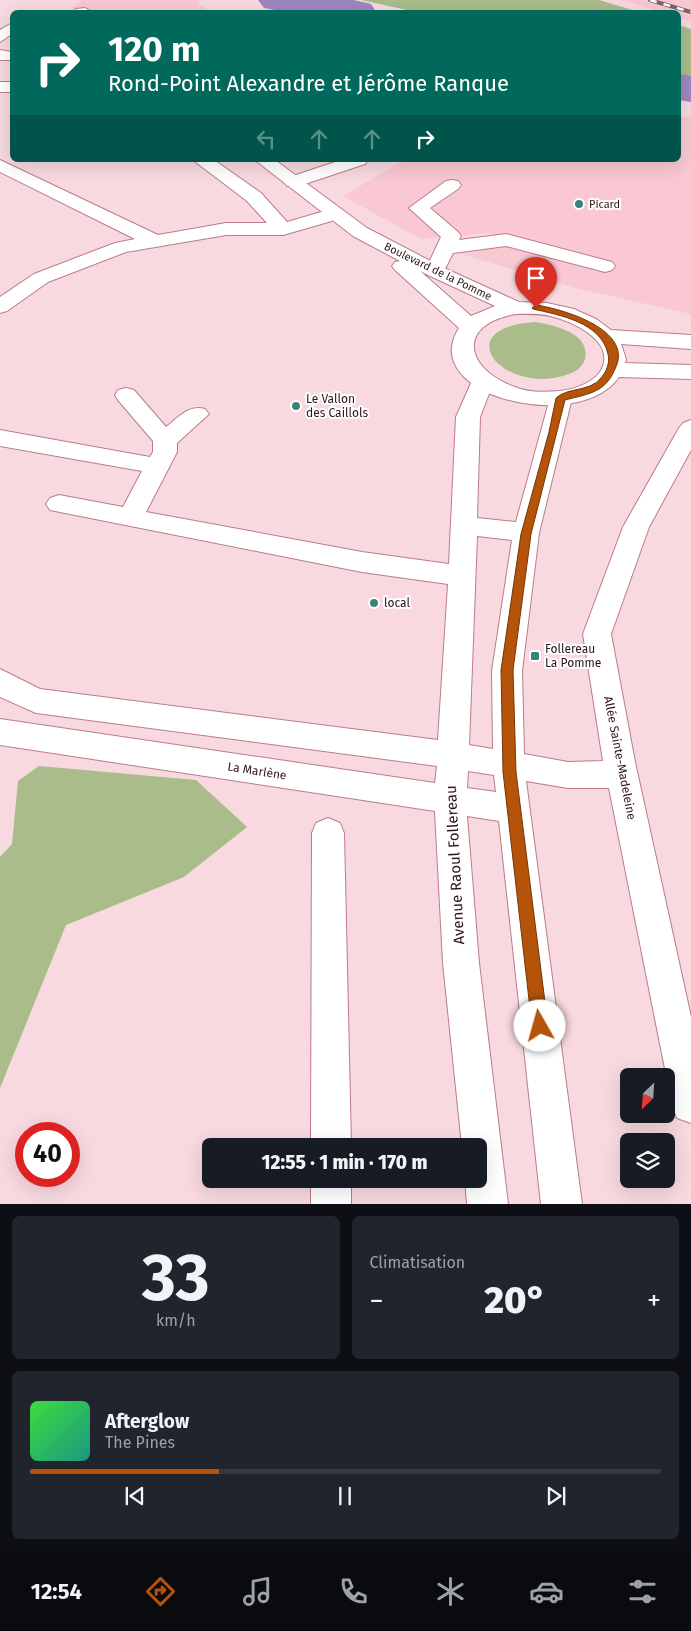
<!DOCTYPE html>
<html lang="fr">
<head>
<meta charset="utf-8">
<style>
  :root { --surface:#171b24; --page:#20242c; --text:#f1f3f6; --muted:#9ea1a6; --line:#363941; --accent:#b45309 }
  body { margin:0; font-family:"Fira Sans",sans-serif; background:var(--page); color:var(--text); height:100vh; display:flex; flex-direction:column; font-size:19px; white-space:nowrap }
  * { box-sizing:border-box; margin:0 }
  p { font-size:16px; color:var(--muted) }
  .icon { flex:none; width:28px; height:28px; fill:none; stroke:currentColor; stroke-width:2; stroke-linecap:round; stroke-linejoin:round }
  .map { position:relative; height:1204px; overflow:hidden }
  .details { display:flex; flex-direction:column; gap:12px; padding:12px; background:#0d0f14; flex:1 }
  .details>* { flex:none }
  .guide { position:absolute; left:10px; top:10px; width:671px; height:152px; border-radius:8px; box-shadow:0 5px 20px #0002; background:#00695c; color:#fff; overflow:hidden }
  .needle { width:32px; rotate:205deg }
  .buttons { position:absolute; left:620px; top:1068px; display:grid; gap:10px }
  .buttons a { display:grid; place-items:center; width:55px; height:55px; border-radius:8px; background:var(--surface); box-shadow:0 5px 20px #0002; font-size:25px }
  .speed { position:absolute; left:15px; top:1122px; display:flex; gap:10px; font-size:25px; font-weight:700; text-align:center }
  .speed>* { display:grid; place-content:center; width:65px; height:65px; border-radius:50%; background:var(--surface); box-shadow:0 5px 20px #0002; line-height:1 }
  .speed .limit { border:8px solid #d22; background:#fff; color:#111 }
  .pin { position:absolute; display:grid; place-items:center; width:42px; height:42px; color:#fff; margin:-51px -21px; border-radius:50% 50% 50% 0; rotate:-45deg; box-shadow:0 0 5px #0007 }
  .pin .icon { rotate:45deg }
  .me { position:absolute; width:55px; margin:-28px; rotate:353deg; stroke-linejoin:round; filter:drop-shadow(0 0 4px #0008) }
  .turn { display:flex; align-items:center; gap:18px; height:105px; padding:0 15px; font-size:22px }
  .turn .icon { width:65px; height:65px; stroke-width:2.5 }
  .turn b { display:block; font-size:35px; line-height:42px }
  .lanes { display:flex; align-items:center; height:48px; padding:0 15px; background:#0003; justify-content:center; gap:25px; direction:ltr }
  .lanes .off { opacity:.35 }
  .big { font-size:38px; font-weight:800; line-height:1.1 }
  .details .card { flex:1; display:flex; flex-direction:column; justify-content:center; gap:8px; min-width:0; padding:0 18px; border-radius:8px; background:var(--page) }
  .details .dial { align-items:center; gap:0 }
  .dial b { font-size:65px; line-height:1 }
  .song { display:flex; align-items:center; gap:15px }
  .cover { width:60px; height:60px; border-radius:8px; background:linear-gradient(135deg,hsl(120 70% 55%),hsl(170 70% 35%)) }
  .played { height:5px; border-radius:2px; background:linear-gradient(90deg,var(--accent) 30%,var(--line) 30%) }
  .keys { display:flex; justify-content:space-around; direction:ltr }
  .heat { display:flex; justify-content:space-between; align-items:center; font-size:28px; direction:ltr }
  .details .tiles { flex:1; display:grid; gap:12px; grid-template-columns:1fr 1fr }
  .card:last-child { grid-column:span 2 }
  .trip { position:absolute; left:202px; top:1138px; width:285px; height:50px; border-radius:8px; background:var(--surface); box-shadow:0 5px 20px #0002; font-weight:800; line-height:50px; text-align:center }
  .tabs { display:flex; height:80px; justify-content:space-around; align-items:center; background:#090b0e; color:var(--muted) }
  .tabs .icon { width:35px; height:35px }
  .tabs .current { color:var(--accent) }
  .tabs b { font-size:22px; color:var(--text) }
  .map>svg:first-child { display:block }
  .built { fill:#f9c8d2 }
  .green { fill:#a9bc89 }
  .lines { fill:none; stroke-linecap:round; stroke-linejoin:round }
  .river { fill:#a086c0; fill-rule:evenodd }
  .minor-casing { stroke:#bd7b8a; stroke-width:2 }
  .major-casing { stroke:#bd7b8a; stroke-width:2 }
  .minor { fill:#fff; fill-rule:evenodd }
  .major { fill:#fff; fill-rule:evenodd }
  .rail-casing { stroke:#7d6268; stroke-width:4 }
  .rail { stroke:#fff; stroke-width:2.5; stroke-dasharray:7; stroke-linecap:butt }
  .route { fill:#b45309; stroke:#753606 }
  .poi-dot { fill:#3d837a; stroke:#fff; stroke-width:2 }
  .labels { text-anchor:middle; stroke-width:4; stroke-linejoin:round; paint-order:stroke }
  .far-poi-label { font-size:11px; fill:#2e151b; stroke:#fff; text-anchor:start }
  .far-street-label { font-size:11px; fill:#2e151b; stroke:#fff }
  .poi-label { font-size:12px; fill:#2e151b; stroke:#fff; text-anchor:start }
  .street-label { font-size:12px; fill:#2e151b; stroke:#fff }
  .near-street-label { font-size:15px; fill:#2e151b; stroke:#fff }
</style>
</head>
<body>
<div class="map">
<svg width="691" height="1204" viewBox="0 0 691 1204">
  <rect width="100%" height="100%" fill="#f7d9df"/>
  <g class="built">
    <path d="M82 0H202L197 3 211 12H67Z"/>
    <path d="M620 0H691V22L679 18V12H661Z"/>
    <path d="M679 117H691V314L575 288 461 254 495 248 490 233 421 239 343 196 404 160H679Z"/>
  </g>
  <g class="green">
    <path d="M361 0H599L639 12H416Z"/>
    <path d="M679 25 691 29V78L679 75Z"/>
    <path d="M535 322C554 325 591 333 585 359 583 366 576 372 569 374 505 398 445 328 535 322Z"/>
    <path d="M39 766 196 780 247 827 184 877 66 925 0 1088V857L12 844 18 781Z"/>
  </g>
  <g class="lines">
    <g class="river">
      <path d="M258 0H354L371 4 376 12H285L264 8Z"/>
      <path d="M679 74 691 76V102L679 100Z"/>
    </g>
    <g class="minor-casing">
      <g id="minor">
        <path d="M85 8 92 12H74L76 9Z"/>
        <path d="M12 23V34L0 42V30Z"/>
        <rect x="0" y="82" width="12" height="10"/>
        <path d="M0 160 158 235 226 223H267L247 201 193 160H214L261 193 287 222 335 208 342 210 344 214 342 218 283 235H226L126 252 48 282 7 311 0 313V297L34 274 115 243 135 239 0 172Z"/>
        <path d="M341 160H368L365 164 299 186H287L284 182 287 178Z"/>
        <path d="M452 180 458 181 461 185 458 189 430 208 458 232 461 236 459 240 506 234 612 262 615 266 612 270 605 272 506 246 453 253 442 275 435 277 428 275 425 271 441 237 409 208 446 181Z"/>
        <path d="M483 374 491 376 494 381 480 417 477 518 516 522 550 398 553 393 561 391 569 393 572 398 539 533 522 671 524 754 568 762 603 761 583 634 623 527 679 428 683 423 691 420V450L649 527 611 634 635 762 691 1017V1123L677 1118 672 1104 609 788H568L526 781 582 1204H541L499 821 467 816 479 963 508 1204H467L465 1179H479V1146H462L443 963 435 811 0 745V719L435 783 437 766 36 713 0 697V669L40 689 438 740 448 584 362 572 50 510 46 504 50 498 59 495 123 507 142 471 0 446V430L150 457 153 452V441L118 400 115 395 118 390 126 388 134 390 166 427C179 417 189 404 205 409L209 414 177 443V452L146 512 362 552 449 564 456 417 472 381 475 376ZM477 536 512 540 492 671 493 749 469 745ZM468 771 494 775 496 792 467 788Z"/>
        <path d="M328 818 340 823 344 833 351 1146H311L312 833 316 823Z"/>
        <rect x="311" y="1179" width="40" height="25"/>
      </g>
    </g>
    <g class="major-casing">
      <g id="major">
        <path d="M0 50 12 52V60H0Z"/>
        <path d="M255 160H275L367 228 442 267 519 302 547 303 574 309 596 319 611 330 691 335V349L621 344 626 359 625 363 691 365V379L619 377C579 435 416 396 459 328L395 270 392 266 395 262 400 261 353 236ZM420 271 428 275 495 306 471 316ZM516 314C527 314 539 313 550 316 572 321 619 342 600 372 591 384 574 389 560 391 545 392 529 393 515 387 464 369 456 324 516 314Z"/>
      </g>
    </g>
    <use href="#minor" class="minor"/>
    <use href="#major" class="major"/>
    <g class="rail-casing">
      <path id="rail" d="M650 0 691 12"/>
    </g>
    <use href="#rail" class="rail"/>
  </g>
  <path class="route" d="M536 305C563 309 635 330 615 369 611 378 607 384 599 389 589 395 576 397 565 400L531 534 513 670 516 772 548 1026 545 1031 540 1034 535 1031 532 1026 503 772 501 670 521 534 549 432 556 398C568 387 590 392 601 378 607 371 610 362 608 354 601 322 559 315 533 309L532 308Z"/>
  <g class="poi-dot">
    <circle cx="579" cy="204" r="5"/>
    <circle cx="296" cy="406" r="5"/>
    <circle cx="374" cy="603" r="5"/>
    <rect x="530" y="651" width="10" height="10" rx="2.5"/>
  </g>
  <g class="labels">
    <g class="far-poi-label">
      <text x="589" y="208">Picard</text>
    </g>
    <g class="far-street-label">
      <text transform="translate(438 271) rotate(26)" y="4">Boulevard de la Pomme</text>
    </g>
    <g class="poi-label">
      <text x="306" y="403">Le Vallon<tspan x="306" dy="14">des Caillols</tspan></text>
      <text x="384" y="607">local</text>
      <text x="545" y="653">Follereau<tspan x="545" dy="14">La Pomme</tspan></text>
    </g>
    <g class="street-label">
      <text transform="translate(620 758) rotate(79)" y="4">Allée Sainte-Madeleine</text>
      <text transform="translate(257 771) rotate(9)" y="4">La Marlène</text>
    </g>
    <g class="near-street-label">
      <text transform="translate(455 865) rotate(-93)" y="5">Avenue Raoul Follereau</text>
    </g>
  </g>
</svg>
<div class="buttons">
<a><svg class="needle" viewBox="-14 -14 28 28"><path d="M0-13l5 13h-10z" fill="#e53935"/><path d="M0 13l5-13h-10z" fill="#9ea1a6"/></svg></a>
<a><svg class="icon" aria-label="layers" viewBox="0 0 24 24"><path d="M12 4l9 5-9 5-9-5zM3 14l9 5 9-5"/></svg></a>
</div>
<div class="speed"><div class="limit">40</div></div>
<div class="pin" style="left:536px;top:308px;background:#d93025"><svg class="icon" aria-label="arrive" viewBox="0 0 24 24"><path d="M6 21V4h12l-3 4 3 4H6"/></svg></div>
<svg class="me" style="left:540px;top:1026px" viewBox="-20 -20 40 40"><circle r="19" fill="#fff"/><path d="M0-13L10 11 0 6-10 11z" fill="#b45309"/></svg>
<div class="trip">12:55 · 1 min · 170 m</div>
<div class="guide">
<div class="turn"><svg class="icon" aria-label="right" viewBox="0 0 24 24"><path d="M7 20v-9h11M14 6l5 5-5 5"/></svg><div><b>120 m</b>Rond-Point Alexandre et Jérôme Ranque</div></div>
<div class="lanes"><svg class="icon off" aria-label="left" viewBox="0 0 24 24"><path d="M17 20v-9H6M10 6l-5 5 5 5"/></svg><svg class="icon off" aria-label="ahead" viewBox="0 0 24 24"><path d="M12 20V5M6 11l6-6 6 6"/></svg><svg class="icon off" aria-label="ahead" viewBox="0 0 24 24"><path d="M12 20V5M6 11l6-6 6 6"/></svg><svg class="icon" aria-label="right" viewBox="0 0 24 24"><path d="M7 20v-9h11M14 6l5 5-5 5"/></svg></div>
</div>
</div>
<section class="details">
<div class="tiles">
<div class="card dial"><b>33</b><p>km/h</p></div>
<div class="card"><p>Climatisation</p>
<div class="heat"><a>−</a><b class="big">20°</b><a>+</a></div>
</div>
<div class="card">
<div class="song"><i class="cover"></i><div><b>Afterglow</b><p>The Pines</p></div></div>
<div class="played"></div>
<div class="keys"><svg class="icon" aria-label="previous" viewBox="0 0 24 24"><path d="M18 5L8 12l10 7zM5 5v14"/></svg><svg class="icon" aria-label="pause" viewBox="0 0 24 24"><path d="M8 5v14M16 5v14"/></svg><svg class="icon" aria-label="next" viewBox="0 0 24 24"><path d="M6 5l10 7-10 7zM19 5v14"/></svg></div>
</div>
</div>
</section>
<nav class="tabs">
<b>12:54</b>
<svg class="icon current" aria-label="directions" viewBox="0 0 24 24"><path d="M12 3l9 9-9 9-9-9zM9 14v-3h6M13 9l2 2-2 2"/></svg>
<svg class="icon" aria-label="music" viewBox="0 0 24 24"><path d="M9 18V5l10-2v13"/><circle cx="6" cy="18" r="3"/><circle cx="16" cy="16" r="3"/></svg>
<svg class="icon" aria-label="phone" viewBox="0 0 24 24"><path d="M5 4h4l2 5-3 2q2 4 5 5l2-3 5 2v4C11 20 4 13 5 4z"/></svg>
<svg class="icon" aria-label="climate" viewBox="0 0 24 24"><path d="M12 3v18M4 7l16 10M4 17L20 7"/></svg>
<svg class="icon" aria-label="car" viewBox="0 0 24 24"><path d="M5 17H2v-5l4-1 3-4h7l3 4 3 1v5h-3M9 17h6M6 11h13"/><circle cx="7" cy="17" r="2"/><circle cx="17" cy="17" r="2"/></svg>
<svg class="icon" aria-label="filters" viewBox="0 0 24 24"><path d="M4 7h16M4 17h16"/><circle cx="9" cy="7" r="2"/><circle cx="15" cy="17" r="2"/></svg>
</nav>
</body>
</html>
